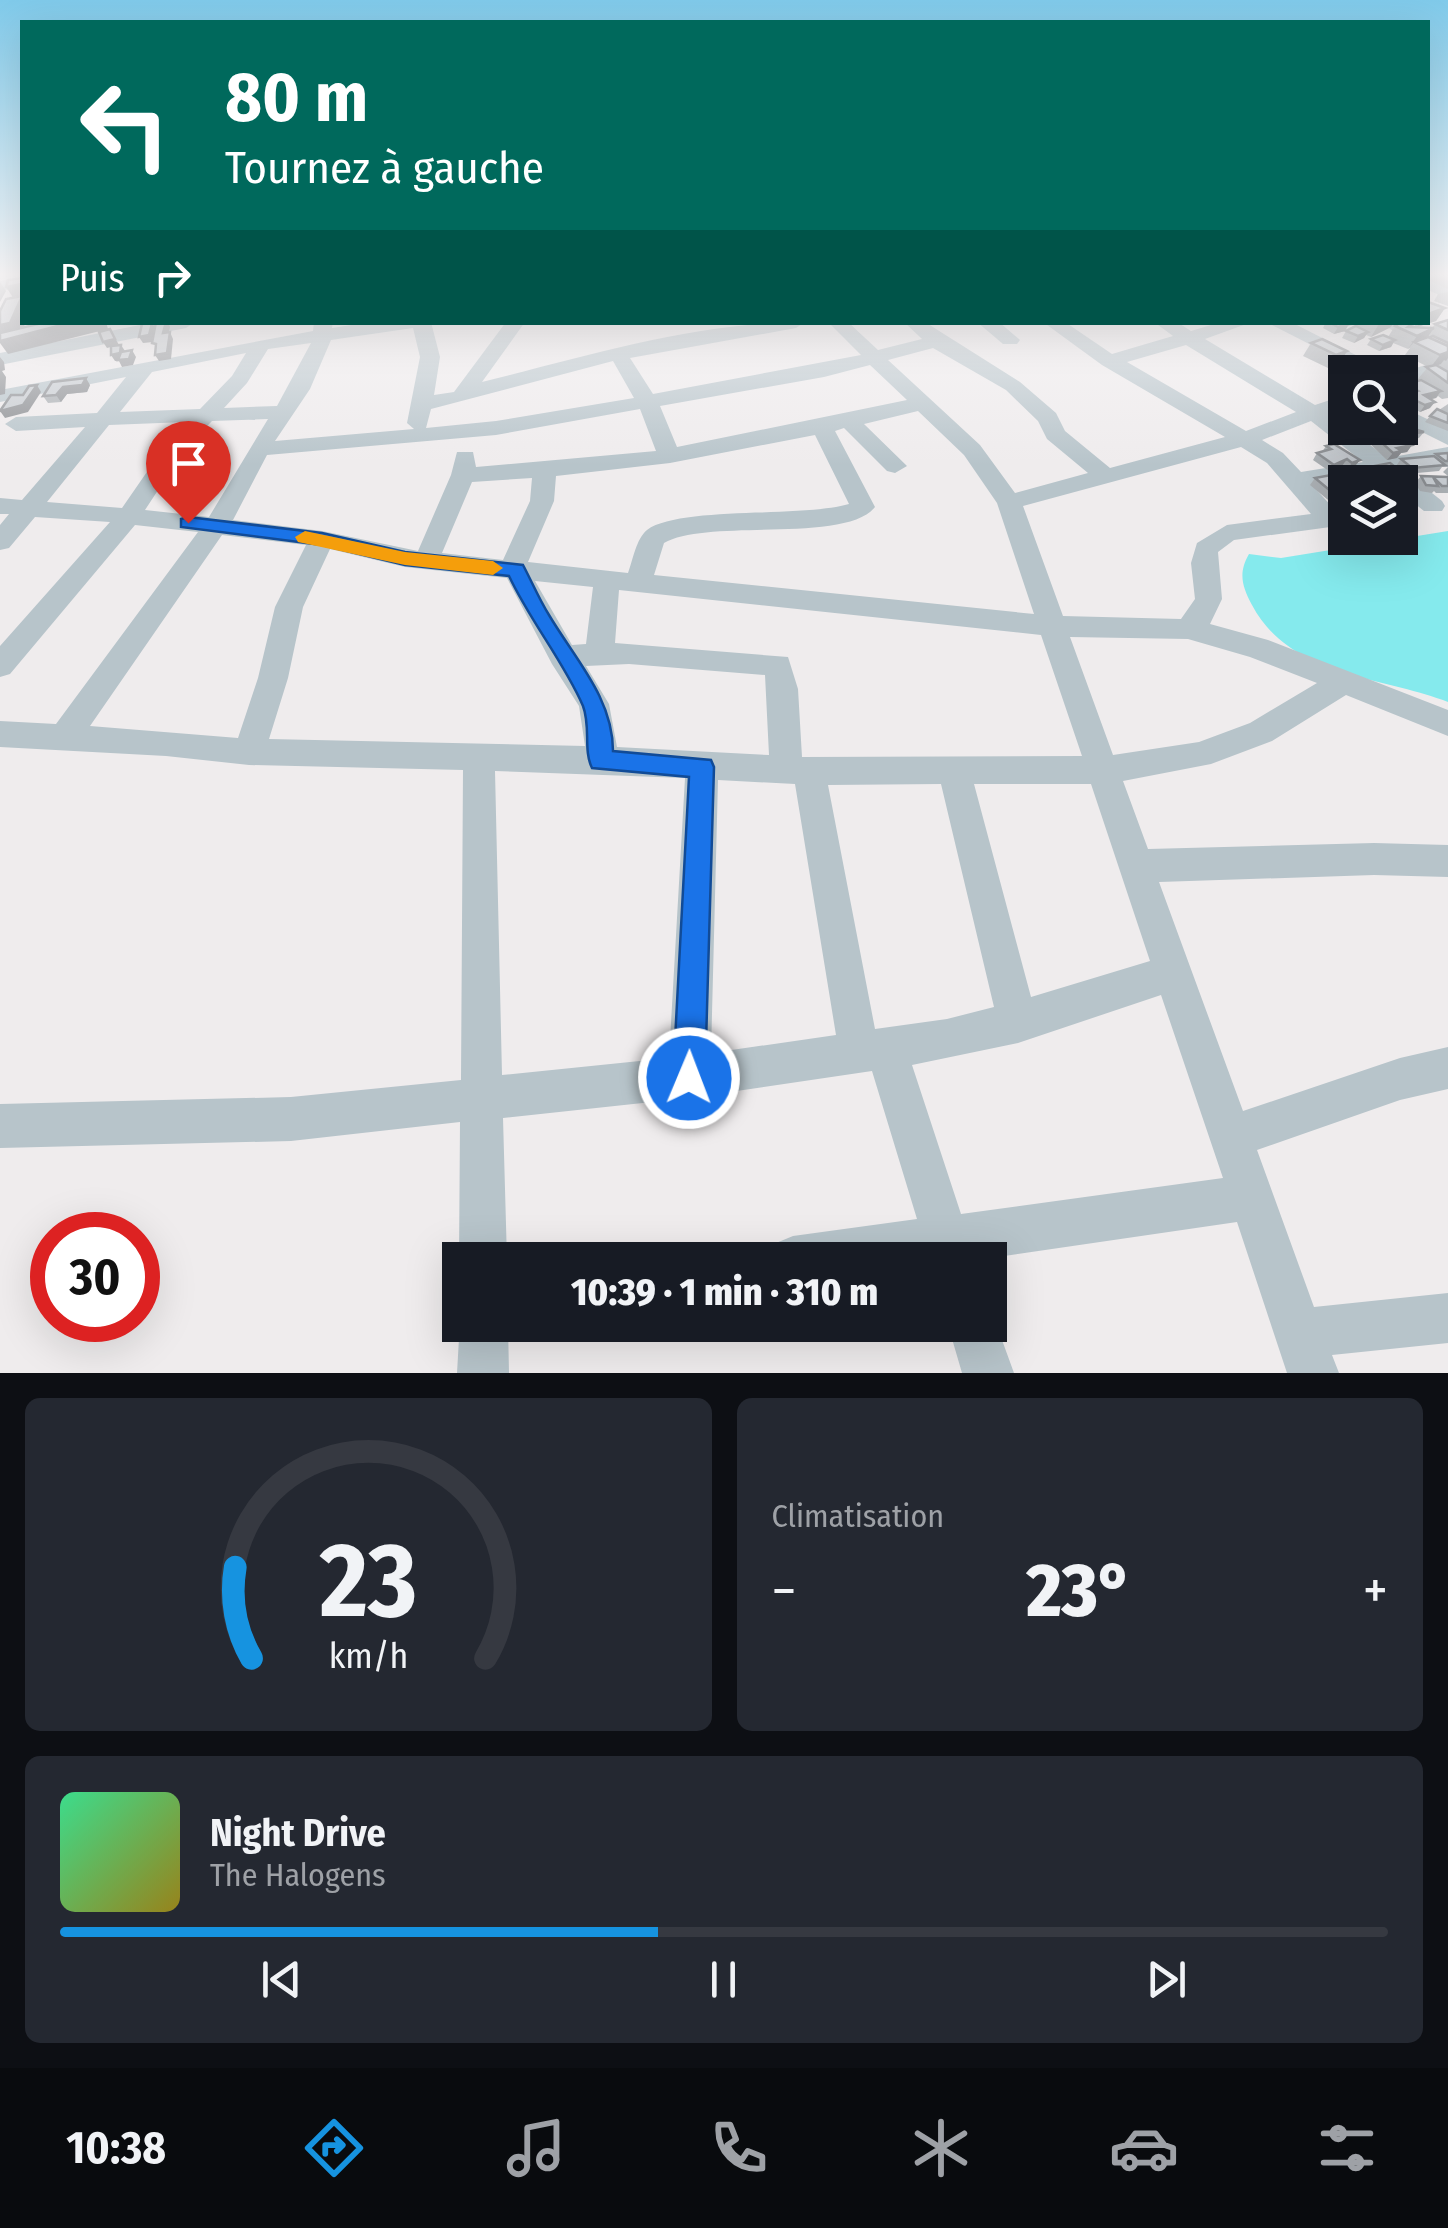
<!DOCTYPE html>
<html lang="fr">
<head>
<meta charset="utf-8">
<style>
  :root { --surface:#171b24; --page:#242831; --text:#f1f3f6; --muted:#9ea1a6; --line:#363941; --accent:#1693e0 }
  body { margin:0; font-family:"Fira Sans Condensed",sans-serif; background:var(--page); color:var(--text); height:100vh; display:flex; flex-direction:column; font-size:38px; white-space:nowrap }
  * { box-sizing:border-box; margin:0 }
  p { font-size:32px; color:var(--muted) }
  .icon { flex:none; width:55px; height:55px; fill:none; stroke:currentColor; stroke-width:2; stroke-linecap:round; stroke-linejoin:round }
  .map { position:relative; height:1373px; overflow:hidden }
  .sheet { display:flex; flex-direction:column; gap:25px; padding:25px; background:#0d0f14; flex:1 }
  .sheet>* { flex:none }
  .banner { position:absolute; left:20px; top:20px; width:1410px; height:305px; border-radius:0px; box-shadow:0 10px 40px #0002; background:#00695c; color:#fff; overflow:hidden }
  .fabs { position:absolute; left:1328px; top:355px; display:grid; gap:20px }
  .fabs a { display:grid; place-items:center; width:90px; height:90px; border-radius:0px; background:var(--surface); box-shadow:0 10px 40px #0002; font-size:50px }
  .speed { position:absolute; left:30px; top:1212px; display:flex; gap:20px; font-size:50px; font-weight:700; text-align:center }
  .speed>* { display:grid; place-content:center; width:130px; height:130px; border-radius:50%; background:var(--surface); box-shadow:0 10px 40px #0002; line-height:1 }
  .speed .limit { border:15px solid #d22; background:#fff; color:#111 }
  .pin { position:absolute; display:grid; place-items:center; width:85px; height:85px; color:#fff; margin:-102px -42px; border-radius:50% 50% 50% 0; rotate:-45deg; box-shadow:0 0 10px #0007 }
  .pin .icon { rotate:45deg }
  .me { position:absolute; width:110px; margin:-55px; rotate:1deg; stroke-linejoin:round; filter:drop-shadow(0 0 8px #0008) }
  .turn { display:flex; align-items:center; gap:35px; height:210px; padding:0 40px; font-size:45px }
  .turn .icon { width:130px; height:130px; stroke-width:2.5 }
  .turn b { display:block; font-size:70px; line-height:85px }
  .then { display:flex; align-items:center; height:95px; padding:0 40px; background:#0003; gap:20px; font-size:38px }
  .big { font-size:75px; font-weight:800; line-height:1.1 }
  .sheet .tile { flex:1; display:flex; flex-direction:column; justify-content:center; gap:15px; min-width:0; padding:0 35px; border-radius:15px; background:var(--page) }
  .sheet .dial { align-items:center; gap:0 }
  .dial svg { height:260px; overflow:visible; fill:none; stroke:var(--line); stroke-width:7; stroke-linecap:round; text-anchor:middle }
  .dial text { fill:var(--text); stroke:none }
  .song { display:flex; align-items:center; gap:30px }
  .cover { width:120px; height:120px; border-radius:15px; background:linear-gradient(135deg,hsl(150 70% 55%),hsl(50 70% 35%)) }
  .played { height:10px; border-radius:5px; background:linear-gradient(90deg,var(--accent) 45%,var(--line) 45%) }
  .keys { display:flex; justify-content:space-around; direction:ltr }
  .heat { display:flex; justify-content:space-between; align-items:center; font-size:55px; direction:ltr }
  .sheet .tiles { flex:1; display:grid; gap:25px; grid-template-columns:1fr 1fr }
  .tile:last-child { grid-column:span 2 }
  .trip { position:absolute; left:442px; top:1242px; width:565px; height:100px; border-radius:0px; background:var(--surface); box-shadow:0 10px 40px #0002; font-weight:800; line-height:100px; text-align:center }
  .menu { display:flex; height:160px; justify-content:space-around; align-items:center; background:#090b0e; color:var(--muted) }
  .menu .icon { width:70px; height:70px }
  .menu .on { color:var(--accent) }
  .menu b { font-size:45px; color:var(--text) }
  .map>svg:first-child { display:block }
  .water { fill:#85eaed }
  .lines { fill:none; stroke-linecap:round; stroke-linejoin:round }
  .minor { fill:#b7c4ca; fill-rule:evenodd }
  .wall { fill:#aaafb3 }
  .shaded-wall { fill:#8b8e92 }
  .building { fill:#c6cbd0; stroke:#8b8e92; stroke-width:2.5 }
  .route { fill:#1a73e8; stroke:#114b97; stroke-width:2.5 }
  .slow { fill:#f59e0b }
</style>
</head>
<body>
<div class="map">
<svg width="1448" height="1373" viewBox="0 0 1448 1373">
  <rect width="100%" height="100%" fill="#efeced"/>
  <path class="water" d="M1448 531V702C1380 676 1290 677 1252 605 1242 586 1238 573 1249 554L1281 558Z"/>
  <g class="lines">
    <g class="minor">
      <path d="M22 277V287L0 291V281Z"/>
      <path d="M1428 278 1448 287V299L1428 290Z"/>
      <path d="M155 322H195L186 328 0 365V353Z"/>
      <path d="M314 322H333L332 328 371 322H431L440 357 434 395 454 392 506 322H525L482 382C587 356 696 322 805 322L796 328 630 358 653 394 861 355 828 322H848L878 350 922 339 904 322H925L1020 382 1056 413 1065 431 1110 468 1225 437 1102 365 1043 322H1065L1112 354 1173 336 1154 322H1177L1191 331 1221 322H1252L1205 339 1315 405 1345 395V408L1330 414 1387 458 1448 447V461L1402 469 1442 501 1445 506 1442 511H1424L1400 492V482H1389L1378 473 1312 485 1336 511H1345V525L1234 540 1218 552 1222 599 1210 624 1268 640 1448 710V736L1346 695 1272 741 1211 764 1123 781 1148 849 1374 843 1448 845V877L1374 875 1159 882 1243 1111 1400 1058 1448 1047V1089L1400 1100 1257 1150 1314 1307 1448 1293V1343L1332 1355 1339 1373H1287L1237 1222 977 1260H769L776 1243 793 1236 917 1219 872 1071 689 1098 503 1118 507 1260H459L460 1122 291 1141 0 1148V1104L291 1097 461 1080 463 770 249 765 166 756 0 747V721L56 724 198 532 135 525 10 674 0 677V646L110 522 35 517 9 548 0 550V525L9 514H0V498L22 500 85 427 16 431 5 424 16 417 97 413 126 377 0 402V390L313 331ZM413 328 420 357 407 423 414 429 275 441 310 389 331 340ZM311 343 277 406 224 408 247 383 268 349ZM1186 345 1296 412 1246 431 1127 362ZM933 348 1006 390 1038 421 1047 439 1088 473 1015 493 980 445 888 360ZM246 353 232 376 200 409 120 412 152 372ZM613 361 634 398 496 421 426 428 431 409ZM870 365 907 400 677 447 660 406 824 377ZM640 409 656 451 476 467 473 452H457L451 475 418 551 322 531 233 520 267 455 496 435ZM918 411 964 455 997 503 1034 614 654 575 664 543C707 518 846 544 875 507L835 431 844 428 887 471 895 473 907 466 864 424ZM268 419 209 517 145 510 185 449 212 421ZM1311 421 1363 462 1301 472 1283 453 1262 440ZM186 422 169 440 122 508 47 502 109 425ZM815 435 849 504C800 518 680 506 647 530 636 539 633 560 628 573L528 562 554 501 556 476 670 463ZM1241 447 1267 463 1311 514 1227 525 1197 543 1191 563 1195 599 1181 619 1063 616 1023 506ZM532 478 530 501 503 560 442 553 472 482ZM222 535 306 545 275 607 258 678 238 738 90 726ZM330 549 405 567 507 578 552 664 579 706 585 746 269 739 288 678 303 607ZM535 581 593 587 586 644 572 645ZM619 590 1041 635 1082 756 802 757 798 689 788 657 615 643ZM1070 637 1188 639 1250 657 1317 683 1250 723 1199 742 1113 755ZM629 664 765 675 769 755 617 747 609 704 586 666ZM495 771 685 778 669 1058 502 1075ZM718 780 795 784 836 1035 711 1053ZM941 784 994 1007 947 1019 875 1029 828 785ZM974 784H1091L1150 961 1031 997ZM1161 995 1223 1178 961 1214 912 1065 1018 1043Z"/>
      <path d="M977 322H999L1020 340 1017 344H1003Z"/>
      <path d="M1266 322H1291L1389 372H1364Z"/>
      <path d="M1375 322H1401L1448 343V356Z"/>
      <path d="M1448 358V371L1400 386V373Z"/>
      <path d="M1400 406 1448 429V445L1400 421Z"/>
      <path d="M990 1307 1014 1373H962L948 1325H990Z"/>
      <path d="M460 1321V1325H508L509 1373H457Z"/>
    </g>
  </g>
  <g class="wall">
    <path d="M1428 273H1448V289L1428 280Z"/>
    <path d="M1448 292V306L1434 301 1438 294Z"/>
    <path d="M1445 308 1436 321 1417 327 1414 325 1413 327 1432 328 1435 324 1448 320V398L1442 399 1438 396 1436 398 1431 399 1430 408 1420 412 1401 402 1408 394 1401 390 1406 384 1417 380 1428 367 1405 355 1410 348 1408 349 1393 343 1391 347 1379 351 1367 345 1371 339 1388 337 1395 326 1401 322H1428Z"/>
    <path d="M1326 322H1394L1391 327 1371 337 1366 335 1364 338 1354 343 1342 338 1346 331 1355 327 1357 324 1347 326 1345 331 1334 334 1323 328Z"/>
    <path d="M1311 343 1347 351 1339 365 1328 368 1303 356Z"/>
    <path d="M90 385 87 392 67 394 61 402 48 403 43 396Z"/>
    <path d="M1448 404V431L1425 422 1430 416Z"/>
    <path d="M1349 428H1400L1424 432 1419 438 1392 442 1412 445 1407 452 1401 453 1397 458 1387 460 1365 439 1366 437H1362Z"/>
    <path d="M1326 446 1360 460 1355 466 1347 469 1342 466 1329 471 1313 460 1317 453 1322 452Z"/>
    <path d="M1448 453V476L1443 472 1448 467H1442L1439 471 1406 474 1396 466 1401 459 1435 456 1436 454Z"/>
    <path d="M1333 474 1394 477 1345 482V514L1310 485 1315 478 1332 476Z"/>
    <path d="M1421 476 1448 477V493H1436L1434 491 1432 493 1420 491 1415 483Z"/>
  </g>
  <g class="shaded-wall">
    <path d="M0 282 6 291 0 302Z"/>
    <path d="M22 284V322H26L20 336 73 322H106L108 329 8 354 0 343V310L14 299 6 287Z"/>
    <path d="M1445 308 1436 321 1417 327 1420 322H1428V314Z"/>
    <path d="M166 322H168L170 327 167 340 163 333Z"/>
    <path d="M1383 322H1394L1391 327 1371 337 1379 324Z"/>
    <path d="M152 323 156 329 153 342 143 343 139 337Z"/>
    <path d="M1349 324 1345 331 1334 334 1338 327Z"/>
    <path d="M1434 328 1425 341 1414 342 1408 349 1417 336Z"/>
    <path d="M110 329 119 345 107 348 103 342Z"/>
    <path d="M170 332 173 339 171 359 159 361 155 355Z"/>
    <path d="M1368 332 1364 338 1354 343 1358 336Z"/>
    <path d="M1395 340 1391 347 1379 351 1383 345Z"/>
    <path d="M121 345 125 351 132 350 136 357 133 365 122 367 119 361H115L111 355Z"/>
    <path d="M1347 351 1339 365 1328 368 1336 355Z"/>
    <path d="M1448 352V358L1446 361 1444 360 1441 364 1430 368 1440 355Z"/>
    <path d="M0 357 4 362 5 370 2 371 6 377 5 394 0 395Z"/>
    <path d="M86 378 90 385 87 392 67 394 61 402 56 395 63 387Z"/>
    <path d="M37 385 41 392 28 412 5 418 0 411Z"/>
    <path d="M1441 391 1436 398 1419 402 1424 395Z"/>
    <path d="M1435 402 1430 408 1420 412 1425 405Z"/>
    <path d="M1369 428H1393L1370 432 1366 437H1362Z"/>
    <path d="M1412 445 1407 452 1401 453 1397 458 1387 460 1397 448Z"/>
    <path d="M1347 459 1342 466 1329 471 1334 465Z"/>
    <path d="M1360 460 1355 466 1347 469 1352 463Z"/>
    <path d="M1399 470 1394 477 1371 481 1376 474Z"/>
    <path d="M1415 492 1409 499 1400 501 1403 494Z"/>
  </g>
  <g class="building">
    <path d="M22 278V284L6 287 8 280Z"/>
    <path d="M22 296 10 323 0 325V311L6 299Z"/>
    <path d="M1428 302 1445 308 1428 314Z"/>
    <path d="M1448 320V330L1435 324Z"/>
    <path d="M46 322H73L0 341V333Z"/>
    <path d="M156 322H166L163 333 170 332 167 353 155 355 156 344 152 343Z"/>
    <path d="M1329 322H1345L1349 324 1338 327Z"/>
    <path d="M1401 322H1415L1408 327 1434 328 1417 336 1395 326Z"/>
    <path d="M152 323 149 335 139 337 142 324Z"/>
    <path d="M1356 326 1368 332 1358 336 1346 331Z"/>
    <path d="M110 329 115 339 103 342 99 332Z"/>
    <path d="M1383 335 1395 340 1383 345 1371 339Z"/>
    <path d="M1433 336 1448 343V346L1429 338Z"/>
    <path d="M1428 337 1448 346V352L1440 355 1414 342Z"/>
    <path d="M1322 339 1347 351 1336 355 1311 343Z"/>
    <path d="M121 345 120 353 111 355V346Z"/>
    <path d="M132 350 129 359 118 360 121 352Z"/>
    <path d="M1436 365 1448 372V383L1426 367Z"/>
    <path d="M86 378 82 385 63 387 56 395 43 396 52 382Z"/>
    <path d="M1421 380 1441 391 1424 395 1435 402 1425 405 1405 395 1418 391 1406 384Z"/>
    <path d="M37 385 23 405 0 411 11 395H23L29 386Z"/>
    <path d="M1400 407 1409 413 1400 415Z"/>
    <path d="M1437 409 1448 414V423L1430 416Z"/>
    <path d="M1400 426H1404L1424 432 1390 436 1394 439 1388 440 1391 443 1405 440 1412 445 1397 448 1402 451 1393 453 1370 432Z"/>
    <path d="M1334 444 1360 460 1352 463 1347 459 1334 465 1317 453 1331 449 1326 446Z"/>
    <path d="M1448 453V461H1445L1436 454Z"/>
    <path d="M1434 456 1445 465 1412 468 1401 459Z"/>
    <path d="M1390 463 1399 470 1376 474 1385 481 1382 482 1345 483 1333 474Z"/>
    <path d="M1331 475 1343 484 1336 486 1345 493V503L1315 478Z"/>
    <path d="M1421 476 1448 477V486H1442L1433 477 1438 486 1426 485Z"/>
    <path d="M1400 481 1415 492 1403 494 1400 492V482H1391Z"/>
  </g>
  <linearGradient id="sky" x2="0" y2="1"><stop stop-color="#80caea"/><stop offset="0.59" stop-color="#f8f6f7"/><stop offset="1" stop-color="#f8f6f7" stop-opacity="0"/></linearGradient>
  <rect width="1448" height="465" fill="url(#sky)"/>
  <path class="route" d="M188 517 322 533 405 552 523 565C532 582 539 599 549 615 575 659 613 698 613 751L711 760 714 767 705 1078 701 1089 689 1093 678 1089 673 1078 689 777 592 768C583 750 591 727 583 706 564 662 530 621 509 576L405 565 322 545 181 527V519Z"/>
  <path class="slow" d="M305 531 405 552 493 561 503 568 493 575 405 565 298 542 295 537Z"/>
</svg>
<div class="fabs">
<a><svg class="icon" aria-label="search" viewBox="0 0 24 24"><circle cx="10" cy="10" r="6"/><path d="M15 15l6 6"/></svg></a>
<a><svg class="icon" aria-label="layers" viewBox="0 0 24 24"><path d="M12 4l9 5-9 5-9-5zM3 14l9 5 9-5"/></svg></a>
</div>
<div class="speed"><div class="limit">30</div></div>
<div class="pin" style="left:188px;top:523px;background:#d93025"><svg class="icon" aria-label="arrive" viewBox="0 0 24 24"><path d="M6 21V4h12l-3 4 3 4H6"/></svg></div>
<svg class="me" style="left:689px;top:1078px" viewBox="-20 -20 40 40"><circle r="17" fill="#1a73e8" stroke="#fff" stroke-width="3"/><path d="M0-11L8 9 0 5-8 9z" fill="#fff"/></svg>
<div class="trip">10:39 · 1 min · 310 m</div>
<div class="banner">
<div class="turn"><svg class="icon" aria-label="left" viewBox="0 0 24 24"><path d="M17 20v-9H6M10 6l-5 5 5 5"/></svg><div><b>80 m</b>Tournez à gauche</div></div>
<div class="then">Puis<svg class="icon" aria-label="right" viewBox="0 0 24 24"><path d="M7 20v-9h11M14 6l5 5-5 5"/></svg></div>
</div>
</div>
<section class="sheet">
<div class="tiles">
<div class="tile dial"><svg viewBox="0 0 100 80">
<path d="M14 69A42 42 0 1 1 86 69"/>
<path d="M14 69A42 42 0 0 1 9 41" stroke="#1693e0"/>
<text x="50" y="56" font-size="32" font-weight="700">23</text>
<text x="50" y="72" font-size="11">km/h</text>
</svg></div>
<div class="tile"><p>Climatisation</p>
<div class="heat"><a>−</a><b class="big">23°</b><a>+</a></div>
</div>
<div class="tile">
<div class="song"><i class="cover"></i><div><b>Night Drive</b><p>The Halogens</p></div></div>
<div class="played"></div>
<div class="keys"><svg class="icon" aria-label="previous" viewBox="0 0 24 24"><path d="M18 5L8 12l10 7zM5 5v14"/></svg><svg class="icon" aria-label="pause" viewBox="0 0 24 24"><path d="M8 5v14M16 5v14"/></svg><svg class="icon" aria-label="next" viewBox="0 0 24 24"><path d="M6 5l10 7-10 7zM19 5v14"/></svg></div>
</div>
</div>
</section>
<nav class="menu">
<b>10:38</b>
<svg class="icon on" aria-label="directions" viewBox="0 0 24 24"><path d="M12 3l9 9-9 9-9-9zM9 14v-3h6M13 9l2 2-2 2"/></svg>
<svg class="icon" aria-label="music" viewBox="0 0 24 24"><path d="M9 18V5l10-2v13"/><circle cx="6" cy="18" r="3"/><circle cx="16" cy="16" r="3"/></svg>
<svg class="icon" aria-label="phone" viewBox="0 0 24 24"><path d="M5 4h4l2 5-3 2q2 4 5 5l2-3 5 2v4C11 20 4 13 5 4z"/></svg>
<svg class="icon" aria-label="climate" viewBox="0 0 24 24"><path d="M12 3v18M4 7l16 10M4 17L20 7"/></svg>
<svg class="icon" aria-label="car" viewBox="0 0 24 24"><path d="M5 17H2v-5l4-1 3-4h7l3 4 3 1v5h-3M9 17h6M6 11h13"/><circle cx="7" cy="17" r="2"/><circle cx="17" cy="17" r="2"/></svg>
<svg class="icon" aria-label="filters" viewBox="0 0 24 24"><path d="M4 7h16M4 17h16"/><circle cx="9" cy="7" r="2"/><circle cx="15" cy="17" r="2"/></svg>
</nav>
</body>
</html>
